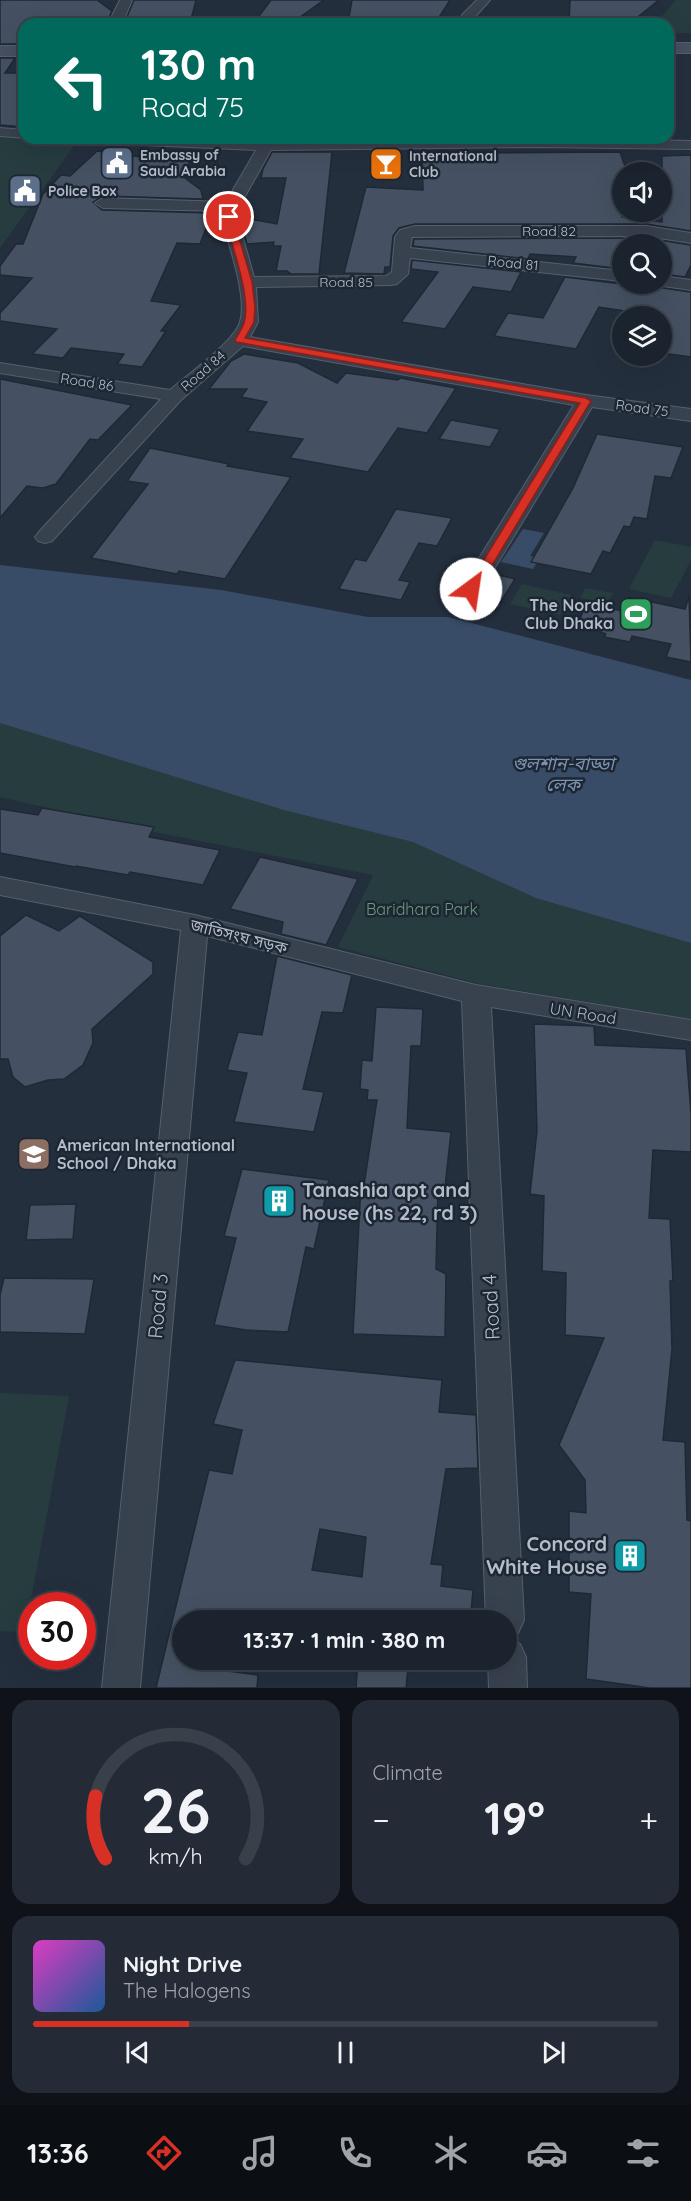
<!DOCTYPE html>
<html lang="en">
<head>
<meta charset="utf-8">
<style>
  :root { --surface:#1b232e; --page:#242b36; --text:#f1f3f6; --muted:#a0a4aa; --line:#39404a; --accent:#d93025 }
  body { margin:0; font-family:Quicksand,"Noto Sans Bengali",sans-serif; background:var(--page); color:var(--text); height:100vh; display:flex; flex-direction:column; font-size:22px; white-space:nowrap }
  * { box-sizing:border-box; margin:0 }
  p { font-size:20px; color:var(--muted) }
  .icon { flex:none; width:33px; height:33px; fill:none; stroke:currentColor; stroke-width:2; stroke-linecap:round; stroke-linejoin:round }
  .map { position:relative; height:1688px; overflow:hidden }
  .details { display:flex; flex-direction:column; gap:12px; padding:12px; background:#0f1319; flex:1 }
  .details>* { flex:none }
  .guide { position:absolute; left:18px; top:18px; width:656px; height:126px; border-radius:18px; box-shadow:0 6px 24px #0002,0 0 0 2px var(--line); background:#00695c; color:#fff; overflow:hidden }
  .controls { position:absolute; left:612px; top:162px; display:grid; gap:12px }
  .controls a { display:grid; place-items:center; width:60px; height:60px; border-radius:50%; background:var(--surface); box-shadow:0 6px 24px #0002,0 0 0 2px var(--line); font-size:30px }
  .speed { position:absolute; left:18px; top:1592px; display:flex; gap:12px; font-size:30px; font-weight:700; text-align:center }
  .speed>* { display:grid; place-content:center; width:78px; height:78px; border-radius:50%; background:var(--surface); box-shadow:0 6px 24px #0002,0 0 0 2px var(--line); line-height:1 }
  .speed .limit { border:9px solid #d22; background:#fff; color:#111 }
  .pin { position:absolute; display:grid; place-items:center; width:51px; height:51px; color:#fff; margin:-26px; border:3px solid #fff; border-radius:50%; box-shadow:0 2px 6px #0007 }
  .me { position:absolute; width:66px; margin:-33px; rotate:31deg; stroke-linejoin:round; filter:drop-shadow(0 0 4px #0008) }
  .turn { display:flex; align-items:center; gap:21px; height:126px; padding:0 24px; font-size:27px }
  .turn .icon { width:78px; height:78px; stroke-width:2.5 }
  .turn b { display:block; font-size:42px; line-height:51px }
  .big { font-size:45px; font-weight:700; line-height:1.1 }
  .details .widget { flex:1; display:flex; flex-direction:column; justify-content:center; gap:9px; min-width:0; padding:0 21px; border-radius:18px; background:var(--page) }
  .details .dial { align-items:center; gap:0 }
  .dial svg { height:156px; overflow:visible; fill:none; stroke:var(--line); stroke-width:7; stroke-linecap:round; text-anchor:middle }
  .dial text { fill:var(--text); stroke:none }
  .song { display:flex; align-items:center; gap:18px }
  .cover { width:72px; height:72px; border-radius:9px; background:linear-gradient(135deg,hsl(310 70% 55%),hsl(210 70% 35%)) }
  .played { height:6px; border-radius:3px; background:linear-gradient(90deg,var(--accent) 25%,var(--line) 25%) }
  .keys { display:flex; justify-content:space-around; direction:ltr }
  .heat { display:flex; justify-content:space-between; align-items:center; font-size:33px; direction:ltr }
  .details .tiles { flex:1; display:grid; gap:12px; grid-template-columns:1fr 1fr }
  .widget:last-child { grid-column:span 2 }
  .trip { position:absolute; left:172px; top:1610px; width:345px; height:60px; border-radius:30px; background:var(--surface); box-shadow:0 6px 24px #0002,0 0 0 2px var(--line); font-weight:700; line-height:60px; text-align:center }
  .tab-bar { display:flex; height:96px; justify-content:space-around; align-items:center; background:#0b0e12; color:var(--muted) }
  .tab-bar .icon { width:42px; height:42px }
  .tab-bar .current { color:var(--accent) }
  .tab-bar b { font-size:27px; color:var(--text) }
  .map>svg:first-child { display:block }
  .green { fill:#263c3f }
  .water { fill:#394c67 }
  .building { fill:#455162; stroke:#1f2835; stroke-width:1.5; fill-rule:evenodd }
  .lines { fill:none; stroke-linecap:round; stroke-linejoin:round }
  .street-casing { stroke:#565f6c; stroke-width:2 }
  .secondary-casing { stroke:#565f6c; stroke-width:2 }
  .street { fill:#38414e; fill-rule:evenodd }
  .secondary { fill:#465061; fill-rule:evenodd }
  .route { fill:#d93025; stroke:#8d1f18; stroke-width:1.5 }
  .labels { text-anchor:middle; stroke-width:5; stroke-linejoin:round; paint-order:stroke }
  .far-poi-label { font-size:14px; font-weight:bold; fill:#b4bcc9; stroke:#1d2633; text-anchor:start }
  .far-street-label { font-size:14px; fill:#b4bcc9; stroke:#1d2633 }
  .poi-label { font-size:16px; font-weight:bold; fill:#b4bcc9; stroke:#1d2633; text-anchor:end }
  .park-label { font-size:16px; fill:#6b9a76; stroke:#1d2633 }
  .street-label { font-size:16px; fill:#b4bcc9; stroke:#1d2633 }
  .water-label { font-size:18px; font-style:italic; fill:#7c92b1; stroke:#1d2633 }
  .near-poi-label { font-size:20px; font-weight:bold; fill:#b4bcc9; stroke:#1d2633; text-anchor:start }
  .near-street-label { font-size:20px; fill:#b4bcc9; stroke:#1d2633 }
</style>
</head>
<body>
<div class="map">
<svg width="691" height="1688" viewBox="0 0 691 1688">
  <rect width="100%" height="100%" fill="#242f3e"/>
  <g class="green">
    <path d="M676 0H691V33H668V24H655Z"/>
    <path d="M0 137 76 143 0 248Z"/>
    <path d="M655 540 691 547V560L671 598 629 589Z"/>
    <path d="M522 584 571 595 560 615 510 604Z"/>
    <path d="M585 588 613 593 607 604 580 598Z"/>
    <path d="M0 722 93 752 407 838 691 929V1019L480 984 338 947 373 875 149 831 0 797Z"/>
    <path d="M0 1393 69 1396 25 1632 0 1631Z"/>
  </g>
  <g class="water">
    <path d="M523 529 544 533 530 556 540 558 533 569 501 562Z"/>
    <path d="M0 565 221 590 368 617H448L691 680V943L536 898 413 842 284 810 0 723Z"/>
  </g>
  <g class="building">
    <path d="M0 0H97L112 11 106 24H24V44H0Z"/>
    <path d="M134 0H196L190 24H124Z"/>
    <path d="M271 0H324L296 20H256Z"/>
    <path d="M352 0H450L435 24H348Z"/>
    <path d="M570 0H659L629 24H569Z"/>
    <path d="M0 58H15L5 73H24V127L0 125Z"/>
    <path d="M448 150V153L620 152 627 172H622V217L662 222V156L691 155V231L646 224H415L399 228 393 236 390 267H385L384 274 344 273 366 187 423 190 422 151Z"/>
    <path d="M97 151 164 160 170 151 196 153 181 175 201 190 203 199 103 196 93 202 102 210 212 213 200 244 177 243 151 301 181 305 161 331H166L142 367 117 364 124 354 71 348 63 358 32 354 57 329 0 321V313L32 278 0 275V266L16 244H23L43 194 61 175 70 176Z"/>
    <path d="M272 152H332L319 274H291L287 271H276L281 246H273L274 242 247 244 239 217 277 224 286 178H261L263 169Z"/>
    <path d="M646 238 691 245V265L685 277 662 274V244H622V269L573 263 576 257 530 254 528 259 413 246 414 239Z"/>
    <path d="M412 260 521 272 511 292 473 287 445 329 401 322 438 272 411 269Z"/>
    <path d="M565 277 622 284H654L656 287 691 292V357L662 353V316H644L645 314 599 307 576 349 494 336 508 313 543 318Z"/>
    <path d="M244 354 298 363 337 383 346 373 398 380 400 378 456 388 427 433 398 428 368 472 290 458 303 439 247 431 267 402 241 397 247 389H209L231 361Z"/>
    <path d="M0 379 132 405 98 440 90 439 56 484 43 488 27 486 0 518Z"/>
    <path d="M451 420 500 429 490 447 439 439Z"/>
    <path d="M597 434 683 447 671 478 655 476 647 519 634 517 630 527 624 526 610 553 603 551 591 574 531 562 573 488Z"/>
    <path d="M150 448 229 464 227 466 291 477 225 579 179 571 177 574 91 558 148 484 127 481Z"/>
    <path d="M396 509 452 518 437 546 419 543 399 580 410 582 401 600 339 589 355 559 366 561Z"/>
    <path d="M494 574 515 579 495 611 471 605 477 597 481 595Z"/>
    <path d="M689 596 691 662 666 657 671 644 632 636 630 642 604 637 606 634 596 630 576 627 587 603 622 611 629 597 685 609Z"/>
    <path d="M42 808 154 827 149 837 220 850 203 885 130 872 128 875 76 866 75 867 0 853V809L38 815Z"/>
    <path d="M260 857 358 879 326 945 281 934 283 922 230 909Z"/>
    <path d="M26 915 59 931 80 916 153 962V974L92 1029 93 1043 83 1065 64 1079 48 1080 25 1087 13 1077 8 1059H0V936Z"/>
    <path d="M277 956 352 975 343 1013 322 1012 303 1089 324 1092 314 1132 234 1122 247 1073 227 1070 238 1032 262 1035Z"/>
    <path d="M376 1007 423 1009 421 1046H411L407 1128 451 1132 445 1187 438 1186 436 1269 446 1274 445 1337 353 1334 361 1184 364 1185 377 1100H367L368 1090 360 1089 362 1060 372 1061Z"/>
    <path d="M534 1024 594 1026 595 1045 686 1049 691 1113V1152L653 1150 649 1218 670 1219 673 1281H670L672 1349 663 1440 685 1442 687 1520 691 1521V1688H650L586 1679 591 1594 569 1592V1511L586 1513 585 1480 559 1445 604 1338 565 1335 566 1273 542 1271 544 1196 530 1194 537 1131Z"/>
    <path d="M242 1169 329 1180 314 1249 306 1247 288 1332 246 1330 214 1325 236 1238 224 1236Z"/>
    <path d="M76 1204 73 1239 26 1240 30 1205Z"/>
    <path d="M4 1278 94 1279 85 1334 0 1332V1295Z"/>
    <path d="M235 1360 442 1380 439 1412 476 1415 478 1468 446 1469 431 1564 443 1565 441 1586 473 1590 471 1612 451 1610V1620H183V1665L258 1675 257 1688H156L209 1470 232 1474 242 1430 213 1424ZM320 1529 366 1537 362 1577 312 1570Z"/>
    <path d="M358 1659H409L406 1688H356Z"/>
  </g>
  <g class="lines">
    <g class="street-casing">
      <g id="street">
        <path d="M120 0H132L122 24H108Z"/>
        <path d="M477 0H490L473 19V24H459L462 15Z"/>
        <path d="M0 128 24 130 26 138 0 136Z"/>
        <path d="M70 138 261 141 263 138H277L276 141H298L540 138 691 141V149L540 147 271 150 239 207 237 217 254 277 386 276 392 272 395 237 400 230 415 226H646L691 233V243L646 236 412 237 410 248 622 271V281L410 258 408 274 397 284 391 285 256 287 258 322 250 337 586 395 691 409V421L592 407 482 589 479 594 471 595 463 594 460 589 574 405 243 346 181 400 52 541 45 543 38 541 35 537 38 533 161 399 0 373V363L170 390C187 375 234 342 240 322 248 297 228 242 221 217L222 211 103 208 95 203 103 198 226 202 256 150 77 142Z"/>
        <path d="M662 276 691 280V290L656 285 662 284Z"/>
        <path d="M0 877 195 915 476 985 691 1020V1040L491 1007 524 1620 518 1633 507 1637V1620H486L462 1001 207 936 140 1688H102L181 930 0 895Z"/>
        <path d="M507 1639 520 1644 526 1657 527 1688H489L488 1659H507Z"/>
      </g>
    </g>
    <g class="secondary-casing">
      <g id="secondary">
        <rect x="668" y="43" width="23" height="10"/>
        <rect x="0" y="46" width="24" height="10"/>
      </g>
    </g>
    <use href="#street" class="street"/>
    <use href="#secondary" class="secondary"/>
  </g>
  <path class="route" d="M229 214 233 217 252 282 255 307 254 322 245 338 586 398 591 401 476 592 471 593 466 589 580 403 236 342 235 340C238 335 242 329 244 323 252 299 231 242 224 217Z"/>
  <defs>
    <g id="civic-square" transform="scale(1.725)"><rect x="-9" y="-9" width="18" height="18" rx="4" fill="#5c6f8a" stroke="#1d2633"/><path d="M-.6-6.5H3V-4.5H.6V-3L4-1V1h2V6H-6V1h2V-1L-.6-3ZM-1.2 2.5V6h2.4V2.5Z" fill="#fff"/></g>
    <g id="bar-square" transform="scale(1.725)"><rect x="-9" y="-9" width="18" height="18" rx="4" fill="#e8710a" stroke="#1d2633"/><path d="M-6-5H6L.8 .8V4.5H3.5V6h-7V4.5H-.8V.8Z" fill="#fff"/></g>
    <g id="stadium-square" transform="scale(1.725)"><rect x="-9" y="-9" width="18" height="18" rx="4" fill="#2e9e5b" stroke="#1d2633"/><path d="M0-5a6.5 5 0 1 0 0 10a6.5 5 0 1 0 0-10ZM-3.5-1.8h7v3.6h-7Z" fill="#fff"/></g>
    <g id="school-square" transform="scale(1.725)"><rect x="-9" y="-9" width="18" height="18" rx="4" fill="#8d6e63" stroke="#1d2633"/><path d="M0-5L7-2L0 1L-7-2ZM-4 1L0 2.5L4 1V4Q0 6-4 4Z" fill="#fff"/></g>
    <g id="building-square" transform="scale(1.725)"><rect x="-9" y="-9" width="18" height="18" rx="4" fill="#0f9aa8" stroke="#1d2633"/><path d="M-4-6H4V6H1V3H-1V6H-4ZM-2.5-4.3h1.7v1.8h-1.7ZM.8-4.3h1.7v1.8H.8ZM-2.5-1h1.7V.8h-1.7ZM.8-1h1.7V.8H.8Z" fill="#fff"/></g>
  </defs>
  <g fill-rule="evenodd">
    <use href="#civic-square" x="117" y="163"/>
    <use href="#bar-square" x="386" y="164"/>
    <use href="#civic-square" x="25" y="191"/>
    <use href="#stadium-square" x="636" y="614"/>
    <use href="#school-square" x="34" y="1154"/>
    <use href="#building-square" x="279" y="1201"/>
    <use href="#building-square" x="630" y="1556"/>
  </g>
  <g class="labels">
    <g class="far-poi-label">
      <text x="140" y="160">Embassy of<tspan x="140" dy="16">Saudi Arabia</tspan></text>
      <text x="409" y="161">International<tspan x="409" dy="16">Club</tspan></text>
      <text x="48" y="196">Police Box</text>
    </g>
    <g class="far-street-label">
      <text x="549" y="236">Road 82</text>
      <text transform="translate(513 263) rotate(6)" y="5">Road 81</text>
      <text x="346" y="287">Road 85</text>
      <text transform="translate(203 371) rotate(-41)" y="5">Road 84</text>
      <text transform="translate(87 382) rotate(9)" y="5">Road 86</text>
      <text transform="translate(642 408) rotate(8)" y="5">Road 75</text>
    </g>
    <g class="poi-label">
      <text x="613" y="611">The Nordic<tspan x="613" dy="18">Club Dhaka</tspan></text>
      <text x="57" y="1151" text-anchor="start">American International<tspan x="57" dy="18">School / Dhaka</tspan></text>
    </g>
    <g class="park-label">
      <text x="422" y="915">Baridhara Park</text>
    </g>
    <g class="street-label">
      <text transform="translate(239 936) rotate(14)" y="6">জাতিসংঘ সড়ক</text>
      <text transform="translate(583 1013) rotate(9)" y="6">UN Road</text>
    </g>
    <g class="water-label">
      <text x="563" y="770">গুলশান-বাড্ডা<tspan x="563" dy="21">লেক</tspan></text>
    </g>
    <g class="near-poi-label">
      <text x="302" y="1197">Tanashia apt and<tspan x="302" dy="23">house (hs 22, rd 3)</tspan></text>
      <text x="607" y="1551" text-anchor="end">Concord<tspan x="607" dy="23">White House</tspan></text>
    </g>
    <g class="near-street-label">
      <text transform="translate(158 1306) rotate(-85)" y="7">Road 3</text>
      <text transform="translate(491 1307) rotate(-93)" y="7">Road 4</text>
    </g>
  </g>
</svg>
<div class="controls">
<a><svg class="icon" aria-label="sound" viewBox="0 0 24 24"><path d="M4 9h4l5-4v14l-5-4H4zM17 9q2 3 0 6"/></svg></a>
<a><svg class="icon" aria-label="search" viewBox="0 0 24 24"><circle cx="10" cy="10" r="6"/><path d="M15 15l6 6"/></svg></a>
<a><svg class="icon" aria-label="layers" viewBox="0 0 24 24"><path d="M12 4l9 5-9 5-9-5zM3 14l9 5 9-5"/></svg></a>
</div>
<div class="speed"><div class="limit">30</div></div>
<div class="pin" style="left:229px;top:217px;background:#d93025"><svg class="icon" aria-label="arrive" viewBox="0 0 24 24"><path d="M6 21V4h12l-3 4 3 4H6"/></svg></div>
<svg class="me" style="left:471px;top:589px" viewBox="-20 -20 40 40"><circle r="19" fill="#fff"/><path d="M0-13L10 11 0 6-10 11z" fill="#d93025"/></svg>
<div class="trip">13:37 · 1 min · 380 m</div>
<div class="guide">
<div class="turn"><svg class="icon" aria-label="left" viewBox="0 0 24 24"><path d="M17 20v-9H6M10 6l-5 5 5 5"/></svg><div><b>130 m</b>Road 75</div></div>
</div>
</div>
<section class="details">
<div class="tiles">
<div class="widget dial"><svg viewBox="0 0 100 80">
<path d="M14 69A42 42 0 1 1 86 69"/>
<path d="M14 69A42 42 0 0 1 9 37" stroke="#d93025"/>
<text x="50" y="56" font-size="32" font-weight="700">26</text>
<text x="50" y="72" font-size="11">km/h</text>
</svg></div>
<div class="widget"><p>Climate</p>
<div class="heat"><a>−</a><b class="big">19°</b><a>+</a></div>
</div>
<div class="widget">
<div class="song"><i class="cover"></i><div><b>Night Drive</b><p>The Halogens</p></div></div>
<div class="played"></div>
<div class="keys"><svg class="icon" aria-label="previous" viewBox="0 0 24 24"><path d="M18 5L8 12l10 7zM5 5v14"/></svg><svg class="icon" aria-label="pause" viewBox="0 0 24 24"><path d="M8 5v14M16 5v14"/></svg><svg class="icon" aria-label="next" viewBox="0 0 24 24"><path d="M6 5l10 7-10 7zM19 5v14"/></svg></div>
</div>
</div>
</section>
<nav class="tab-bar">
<b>13:36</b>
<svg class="icon current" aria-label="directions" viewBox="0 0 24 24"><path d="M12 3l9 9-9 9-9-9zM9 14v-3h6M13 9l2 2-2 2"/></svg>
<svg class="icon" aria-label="music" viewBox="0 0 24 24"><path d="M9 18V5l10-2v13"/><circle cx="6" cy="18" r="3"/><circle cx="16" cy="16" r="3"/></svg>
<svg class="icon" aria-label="phone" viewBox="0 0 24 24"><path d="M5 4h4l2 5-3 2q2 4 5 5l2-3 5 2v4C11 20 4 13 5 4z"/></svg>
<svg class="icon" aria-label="climate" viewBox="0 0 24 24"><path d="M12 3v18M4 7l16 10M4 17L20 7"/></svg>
<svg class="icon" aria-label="car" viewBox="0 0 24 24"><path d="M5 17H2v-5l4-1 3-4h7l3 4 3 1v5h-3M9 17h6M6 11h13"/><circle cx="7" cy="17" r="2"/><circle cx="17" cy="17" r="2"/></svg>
<svg class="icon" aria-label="filters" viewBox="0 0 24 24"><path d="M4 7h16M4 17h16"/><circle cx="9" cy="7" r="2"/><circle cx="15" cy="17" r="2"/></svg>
</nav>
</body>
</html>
